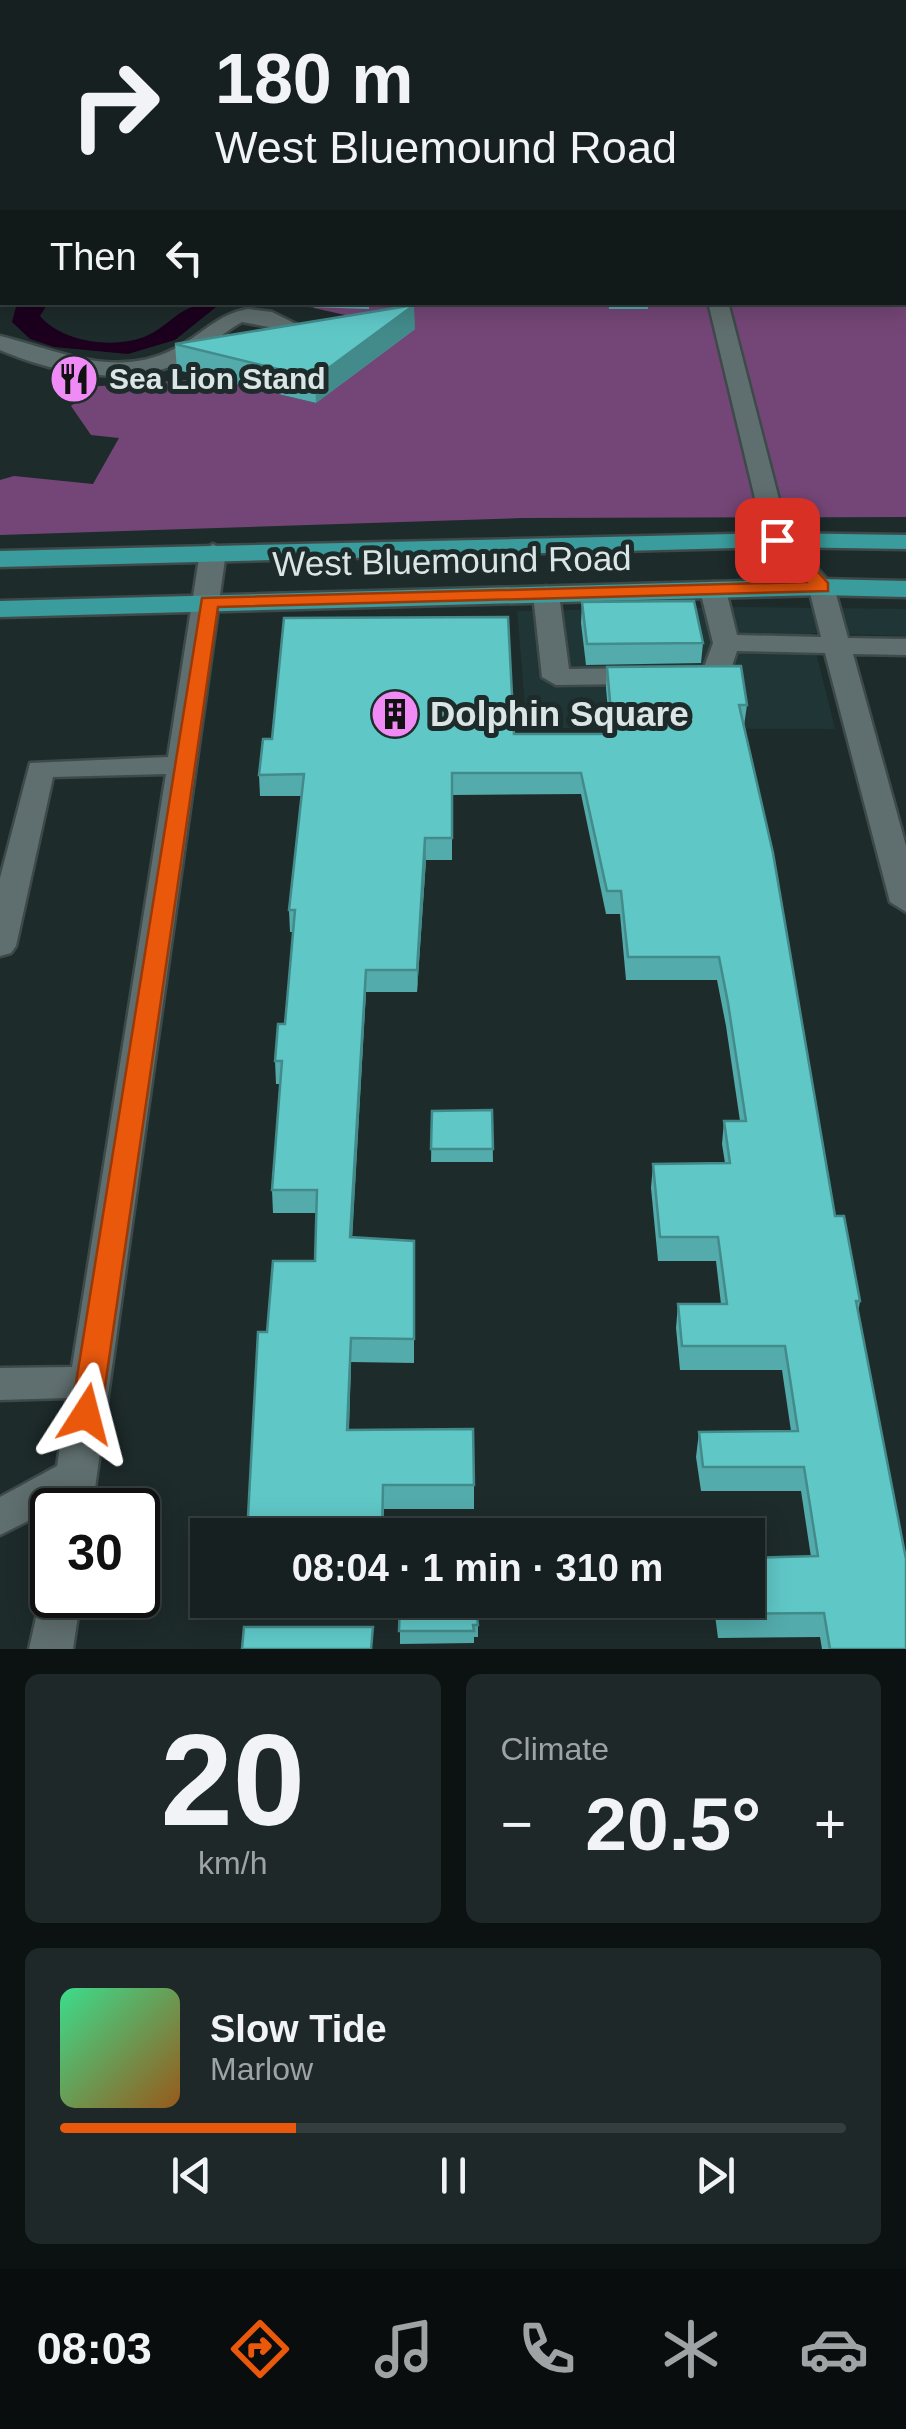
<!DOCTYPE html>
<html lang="en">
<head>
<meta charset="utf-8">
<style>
  :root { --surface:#162020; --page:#1f2829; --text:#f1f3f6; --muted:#9ea3a5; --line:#353e3e; --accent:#ea580c }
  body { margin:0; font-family:Arial,sans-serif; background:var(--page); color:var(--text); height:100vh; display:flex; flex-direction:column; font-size:38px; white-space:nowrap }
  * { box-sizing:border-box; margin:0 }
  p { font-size:32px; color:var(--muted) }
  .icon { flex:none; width:55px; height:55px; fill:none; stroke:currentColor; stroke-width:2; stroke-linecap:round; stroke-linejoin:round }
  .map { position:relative; height:1649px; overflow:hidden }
  .sheet { display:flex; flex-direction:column; gap:25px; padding:25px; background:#0c1212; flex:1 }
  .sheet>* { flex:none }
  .top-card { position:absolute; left:0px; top:0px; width:908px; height:305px; box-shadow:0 5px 25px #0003,0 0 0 2px var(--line); background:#162020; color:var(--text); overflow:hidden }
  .speed { position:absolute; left:30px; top:1488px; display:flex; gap:20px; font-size:50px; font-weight:700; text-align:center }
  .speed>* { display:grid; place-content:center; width:130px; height:130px; border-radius:50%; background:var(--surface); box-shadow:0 5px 25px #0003,0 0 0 2px var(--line); line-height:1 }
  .speed .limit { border:5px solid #111; border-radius:15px; background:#fff; color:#111 }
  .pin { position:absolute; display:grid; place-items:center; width:85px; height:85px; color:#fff; margin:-42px; border-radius:20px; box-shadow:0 5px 15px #0006 }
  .me { position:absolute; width:110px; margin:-55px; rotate:9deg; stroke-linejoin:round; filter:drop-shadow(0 0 8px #0008) }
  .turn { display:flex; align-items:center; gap:35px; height:210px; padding:0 50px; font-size:45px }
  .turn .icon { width:130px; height:130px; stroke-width:2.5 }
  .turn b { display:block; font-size:70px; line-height:85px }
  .then { display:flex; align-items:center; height:95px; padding:0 50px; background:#0003; gap:20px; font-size:38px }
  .big { font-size:75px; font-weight:700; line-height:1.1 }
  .sheet .widget { flex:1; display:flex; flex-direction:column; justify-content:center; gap:15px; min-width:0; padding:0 35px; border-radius:15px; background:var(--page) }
  .sheet .dial { align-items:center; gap:0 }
  .dial b { font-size:130px; line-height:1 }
  .song { display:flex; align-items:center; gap:30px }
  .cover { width:120px; height:120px; border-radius:15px; background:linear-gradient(135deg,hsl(150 70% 55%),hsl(30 70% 35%)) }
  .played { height:10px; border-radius:5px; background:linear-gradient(90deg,var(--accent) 30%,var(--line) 30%) }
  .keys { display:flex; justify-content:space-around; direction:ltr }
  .heat { display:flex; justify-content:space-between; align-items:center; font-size:55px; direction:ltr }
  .sheet .tiles { flex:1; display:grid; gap:25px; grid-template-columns:1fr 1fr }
  .widget:last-child { grid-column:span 2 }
  .trip { position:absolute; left:190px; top:1518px; width:575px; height:100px; border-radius:0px; background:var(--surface); box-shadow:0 5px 25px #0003,0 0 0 2px var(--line); font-weight:700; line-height:100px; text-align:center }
  .tab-bar { display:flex; height:160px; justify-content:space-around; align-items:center; background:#090d0d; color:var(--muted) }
  .tab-bar .icon { width:70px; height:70px }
  .tab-bar .current { color:var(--accent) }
  .tab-bar b { font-size:45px; color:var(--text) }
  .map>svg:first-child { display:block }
  .built { fill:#203636 }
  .forest { fill:#744677 }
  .water { fill:#1c001e }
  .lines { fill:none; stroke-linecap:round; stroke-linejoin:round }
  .minor-casing { stroke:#3e4a4a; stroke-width:5 }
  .major-casing { stroke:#3e4a4a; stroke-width:5 }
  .minor { fill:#5f6e6e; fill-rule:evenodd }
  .major { fill:#3a9c9c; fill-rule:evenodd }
  .wall { fill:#53abab }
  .shaded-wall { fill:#438b8b }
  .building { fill:#60c7c7; stroke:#438b8b; stroke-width:2.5 }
  .route { fill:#ea580c; stroke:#983908; stroke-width:2.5 }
  .labels { text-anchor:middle; stroke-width:10; stroke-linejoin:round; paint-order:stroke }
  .far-poi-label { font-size:30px; font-weight:bold; fill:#dce5e5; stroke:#1e2b2b; text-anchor:start }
  .street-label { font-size:35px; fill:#dce5e5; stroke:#1e2b2b }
  .poi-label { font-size:35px; font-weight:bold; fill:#dce5e5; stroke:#1e2b2b; text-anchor:start }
</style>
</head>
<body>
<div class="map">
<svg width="906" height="1649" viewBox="0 0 906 1649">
  <rect width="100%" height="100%" fill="#1e2b2b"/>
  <path class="built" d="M749 607 906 609V636L811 633 835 729 527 728 517 611Z"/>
  <path class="forest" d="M516 0H906V517L522 518 0 535V480L14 476 93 484 119 438 91 435 71 406 93 389 87 387 213 378 316 403 412 330 314 308 310 303 905 302V2H508Z"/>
  <path class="water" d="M17 303H48L40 316C62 342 112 349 144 337 175 324 177 302 221 303L175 340 128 354 54 347 30 339 12 322Z"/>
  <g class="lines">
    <g class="minor-casing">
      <g id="minor">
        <path d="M144 0H170L172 2H146Z"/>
        <path d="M789 0H806L808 2H791Z"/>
        <rect x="905" y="45" width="1" height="10"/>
        <path d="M2 220V232L0 233V221Z"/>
        <path d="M708 302H728L789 538 834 587 848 638 906 639V655L853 654 906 846V912L890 902 825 653 737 651 729 675 715 683 556 685 542 677 533 594 546 586 559 594 569 669 704 667 713 643 700 590 713 582 726 590 737 635 821 637 809 589 765 540Z"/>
        <path d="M248 309 272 312 296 324 285 330 242 322C221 333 205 352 183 362 126 387 56 374 0 350V336C58 350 115 380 174 349 201 336 217 314 248 309Z"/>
        <path d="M213 544 226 552 92 1510H52V1515L50 1510 0 1535V1497L57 1466 67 1398 0 1400V1368L72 1367 166 774 53 777 16 946 11 953 0 956V878L30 763 168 757 200 552Z"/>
        <path d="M52 1579V1595H81L73 1649H29L44 1582Z"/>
      </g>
    </g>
    <g class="major-casing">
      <g id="major">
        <path d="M777 533 906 535V549L777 547 0 567V551Z"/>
        <path d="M821 579 906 581V597L821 595 0 617V601Z"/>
      </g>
    </g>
    <use href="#minor" class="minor"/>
    <use href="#major" class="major"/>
  </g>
  <g class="wall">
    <path d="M2 143V211H0V144Z"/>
    <path d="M240 302H369V309L243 305Z"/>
    <path d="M608 302H648V309H609Z"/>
    <path d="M415 329 316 403 177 370 175 344Z"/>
    <path d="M582 602 703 643 701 663 586 665 581 623Z"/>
    <path d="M607 667 747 705 744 726 835 1216 860 1301 858 1313 906 1649H822L820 1637 718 1638 713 1600H748L811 1557 801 1491H701L696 1457 699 1432 791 1431 782 1370H680L676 1328 678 1304H721L716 1261H658L651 1188 653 1164 725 1163 722 1144 724 1121H740L726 1026 717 980H626L620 914H606L581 794 452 795V860H426L417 992H366L352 1237 414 1241V1363L351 1362 349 1430 474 1485V1509H384L383 1535H247L267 1332 315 1261 316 1213H273L272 1190 280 1084H276L275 1061 285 1024 293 932H290L289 910 302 796H260L259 775 514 734H610L606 688Z"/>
    <path d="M492 1110 493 1162H431L432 1111Z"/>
    <path d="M400 1600 478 1625V1637H474V1643L400 1644Z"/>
  </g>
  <g class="shaded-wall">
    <path d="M414 305 415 329 316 403 315 378Z"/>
    <path d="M425 838 426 860 417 992V970Z"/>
    <path d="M366 970V992L351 1260 350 1237Z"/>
    <path d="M351 1338V1362L348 1455 347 1430Z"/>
  </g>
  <g class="building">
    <path d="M905 127H906L905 159Z"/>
    <path d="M2 143V183H0V144Z"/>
    <path d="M414 305 315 378 175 344Z"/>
    <path d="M694 601 703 643 587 644 582 602Z"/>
    <path d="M508 617 514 734H613L607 667 741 666 747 705H739L773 853 835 1216H844L860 1301H856L906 1559V1649H830L824 1613 720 1614 719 1600H748V1558L818 1556 804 1467H703L699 1432 798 1431 785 1346H682L678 1304H727L718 1237H660L653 1164 730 1163 724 1121H746L728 1003 719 957H628L621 891H607L581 773H452V838H425L417 970H366L350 1237 414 1241V1339L351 1338 347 1430 473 1429 474 1485H383L382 1535H247L258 1332H267L273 1261H315L317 1190H272L282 1061H275L278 1024H285L295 910H289L304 774 259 775 263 739H272L284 618Z"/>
    <path d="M492 1110 493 1149H431L432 1111Z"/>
    <path d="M400 1600H475L478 1625H473L474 1631H399Z"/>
    <path d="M244 1627H373L371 1649H242Z"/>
  </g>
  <path class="route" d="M771 535H784L828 583V591L218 607 101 1414 97 1422 86 1426 75 1422 71 1414 202 598 806 582 771 544Z"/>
  <defs>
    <g id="restaurant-disc" transform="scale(2.5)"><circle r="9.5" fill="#f08bf5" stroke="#1e2b2b"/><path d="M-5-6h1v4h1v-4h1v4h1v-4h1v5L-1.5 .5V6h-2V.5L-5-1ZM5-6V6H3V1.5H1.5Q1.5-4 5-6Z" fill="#111"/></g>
    <g id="building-disc" transform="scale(2.5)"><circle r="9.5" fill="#f08bf5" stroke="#1e2b2b"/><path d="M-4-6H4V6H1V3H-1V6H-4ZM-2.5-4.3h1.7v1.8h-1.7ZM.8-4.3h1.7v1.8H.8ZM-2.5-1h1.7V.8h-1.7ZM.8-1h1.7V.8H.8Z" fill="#111"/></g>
  </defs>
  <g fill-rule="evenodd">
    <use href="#restaurant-disc" x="74" y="379"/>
    <use href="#building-disc" x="395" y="714"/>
  </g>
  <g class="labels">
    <g class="far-poi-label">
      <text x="109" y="389">Sea Lion Stand</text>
    </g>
    <g class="street-label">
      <text transform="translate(452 561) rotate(-1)" y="12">West Bluemound Road</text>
    </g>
    <g class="poi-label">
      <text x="430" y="726">Dolphin Square</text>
    </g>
  </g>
</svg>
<div class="speed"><div class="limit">30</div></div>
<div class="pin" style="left:777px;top:540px;background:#d93025"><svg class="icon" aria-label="arrive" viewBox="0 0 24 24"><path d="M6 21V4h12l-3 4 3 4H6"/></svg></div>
<svg class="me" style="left:86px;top:1414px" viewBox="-20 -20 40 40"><path d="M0-17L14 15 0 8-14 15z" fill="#ea580c" stroke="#fff" stroke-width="4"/></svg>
<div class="trip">08:04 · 1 min · 310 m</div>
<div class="top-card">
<div class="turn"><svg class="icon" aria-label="right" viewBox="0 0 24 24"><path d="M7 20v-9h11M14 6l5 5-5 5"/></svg><div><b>180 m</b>West Bluemound Road</div></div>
<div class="then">Then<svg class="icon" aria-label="left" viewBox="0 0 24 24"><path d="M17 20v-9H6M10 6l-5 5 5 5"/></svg></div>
</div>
</div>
<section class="sheet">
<div class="tiles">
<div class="widget dial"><b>20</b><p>km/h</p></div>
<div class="widget"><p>Climate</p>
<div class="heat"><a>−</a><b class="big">20.5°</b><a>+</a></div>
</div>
<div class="widget">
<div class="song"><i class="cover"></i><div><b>Slow Tide</b><p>Marlow</p></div></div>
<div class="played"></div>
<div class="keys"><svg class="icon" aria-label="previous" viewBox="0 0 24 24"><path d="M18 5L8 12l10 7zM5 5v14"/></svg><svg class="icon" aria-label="pause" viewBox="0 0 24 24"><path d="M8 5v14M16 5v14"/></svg><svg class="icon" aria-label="next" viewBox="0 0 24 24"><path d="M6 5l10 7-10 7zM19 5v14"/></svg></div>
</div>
</div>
</section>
<nav class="tab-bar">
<b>08:03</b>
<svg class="icon current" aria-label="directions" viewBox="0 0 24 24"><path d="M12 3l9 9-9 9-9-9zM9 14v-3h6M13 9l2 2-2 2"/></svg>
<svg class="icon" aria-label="music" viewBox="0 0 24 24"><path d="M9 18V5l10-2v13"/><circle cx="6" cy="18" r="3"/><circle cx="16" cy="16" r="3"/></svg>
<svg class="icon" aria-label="phone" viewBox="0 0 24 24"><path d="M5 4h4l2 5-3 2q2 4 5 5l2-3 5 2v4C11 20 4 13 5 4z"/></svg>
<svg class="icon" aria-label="climate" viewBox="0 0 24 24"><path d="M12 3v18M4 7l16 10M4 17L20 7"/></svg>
<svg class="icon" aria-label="car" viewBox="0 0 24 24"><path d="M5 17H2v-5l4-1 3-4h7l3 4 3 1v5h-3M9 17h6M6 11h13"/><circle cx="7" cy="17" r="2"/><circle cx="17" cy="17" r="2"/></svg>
</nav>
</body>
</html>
